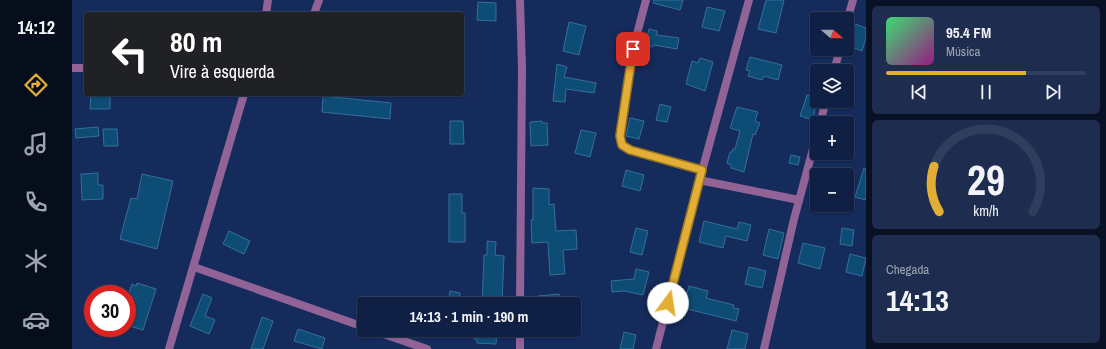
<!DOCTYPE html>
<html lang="pt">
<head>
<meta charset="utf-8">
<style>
  :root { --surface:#102044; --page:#1e2d4f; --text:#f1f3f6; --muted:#9ca3b2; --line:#303e5d; --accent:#e3ae35 }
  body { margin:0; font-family:"Archivo Narrow",sans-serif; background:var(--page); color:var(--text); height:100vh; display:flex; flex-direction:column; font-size:15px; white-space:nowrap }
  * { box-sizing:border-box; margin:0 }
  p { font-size:13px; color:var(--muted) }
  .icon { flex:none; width:22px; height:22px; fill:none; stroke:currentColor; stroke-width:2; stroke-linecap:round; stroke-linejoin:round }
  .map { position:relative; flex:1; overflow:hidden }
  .side { display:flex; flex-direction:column; gap:6px; padding:6px; background:#091225; width:240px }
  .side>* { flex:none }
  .guide { position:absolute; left:12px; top:12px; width:380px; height:84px; border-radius:4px; box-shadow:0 1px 3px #0004,0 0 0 1px var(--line); background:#202124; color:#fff; overflow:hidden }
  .needle { width:26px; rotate:110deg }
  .fabs { position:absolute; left:738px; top:12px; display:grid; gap:8px }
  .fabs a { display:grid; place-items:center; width:44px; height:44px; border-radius:4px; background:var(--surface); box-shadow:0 1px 3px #0004,0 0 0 1px var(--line); font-size:20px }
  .speed { position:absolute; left:12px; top:285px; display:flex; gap:8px; font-size:20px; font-weight:700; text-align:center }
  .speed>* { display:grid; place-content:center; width:52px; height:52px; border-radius:50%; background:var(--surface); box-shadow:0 1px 3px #0004,0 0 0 1px var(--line); line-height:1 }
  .speed .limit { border:6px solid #d22; background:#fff; color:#111 }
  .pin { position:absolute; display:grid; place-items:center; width:34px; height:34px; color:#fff; margin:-17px; border-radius:8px; box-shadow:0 2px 6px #0006 }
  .me { position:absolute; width:44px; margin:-22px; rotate:14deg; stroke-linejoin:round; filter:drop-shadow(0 0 3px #0008) }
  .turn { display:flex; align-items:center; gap:14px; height:84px; padding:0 20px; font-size:18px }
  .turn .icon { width:52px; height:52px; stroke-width:2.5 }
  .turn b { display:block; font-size:28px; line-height:34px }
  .big { font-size:30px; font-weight:800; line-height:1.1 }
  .side .card { flex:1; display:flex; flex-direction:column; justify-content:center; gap:6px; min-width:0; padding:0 14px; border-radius:6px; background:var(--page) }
  .side .dial { align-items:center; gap:0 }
  .dial svg { height:104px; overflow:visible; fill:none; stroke:var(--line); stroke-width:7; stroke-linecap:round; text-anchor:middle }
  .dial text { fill:var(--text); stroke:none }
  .song { display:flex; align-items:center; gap:12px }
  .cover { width:48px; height:48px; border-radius:6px; background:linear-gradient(135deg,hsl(140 70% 55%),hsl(310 70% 35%)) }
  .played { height:4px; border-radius:2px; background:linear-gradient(90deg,var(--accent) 70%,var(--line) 70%) }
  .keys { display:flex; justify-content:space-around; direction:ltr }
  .trip { position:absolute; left:285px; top:297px; width:224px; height:40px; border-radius:4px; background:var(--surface); box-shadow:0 1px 3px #0004,0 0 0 1px var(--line); font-weight:800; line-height:40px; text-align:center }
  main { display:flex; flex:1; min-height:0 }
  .tab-bar { display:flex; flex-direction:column; width:72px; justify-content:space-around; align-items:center; background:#060d1b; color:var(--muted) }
  .tab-bar .icon { width:28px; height:28px }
  .tab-bar .on { color:var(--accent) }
  .tab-bar b { font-size:18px; color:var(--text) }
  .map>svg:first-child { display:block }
  .building { fill:#0d4c74; stroke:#366f9a }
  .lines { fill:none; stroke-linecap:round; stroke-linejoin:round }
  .minor { stroke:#926397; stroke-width:8 }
  .route-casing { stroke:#947122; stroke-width:10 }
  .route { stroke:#e3ae35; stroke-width:7 }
</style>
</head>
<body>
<main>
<nav class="tab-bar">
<b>14:12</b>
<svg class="icon on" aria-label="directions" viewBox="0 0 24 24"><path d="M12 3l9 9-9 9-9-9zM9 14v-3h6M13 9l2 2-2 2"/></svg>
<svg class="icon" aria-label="music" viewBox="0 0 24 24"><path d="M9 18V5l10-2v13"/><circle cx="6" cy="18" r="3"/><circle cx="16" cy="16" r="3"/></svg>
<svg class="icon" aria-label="phone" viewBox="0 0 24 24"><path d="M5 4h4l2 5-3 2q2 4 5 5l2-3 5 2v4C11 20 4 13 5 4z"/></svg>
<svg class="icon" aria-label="climate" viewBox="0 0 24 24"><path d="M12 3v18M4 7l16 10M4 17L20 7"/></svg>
<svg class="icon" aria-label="car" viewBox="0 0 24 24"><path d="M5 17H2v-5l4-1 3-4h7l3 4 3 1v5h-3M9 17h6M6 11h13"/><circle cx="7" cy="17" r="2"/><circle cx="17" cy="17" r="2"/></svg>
</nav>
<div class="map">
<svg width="794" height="349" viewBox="0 0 794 349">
  <rect width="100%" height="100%" fill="#152b5b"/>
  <g class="building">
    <path d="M582 0H611L608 10 581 3Z"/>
    <path d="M694 0H712L704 33 686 29Z"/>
    <path d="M406 2 424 3V21L405 20Z"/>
    <path d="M635 7 653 11 647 31 630 27Z"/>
    <path d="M497 22 514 26 507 55 491 51Z"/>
    <path d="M783 24 794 28V38L790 51 777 46Z"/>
    <path d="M577 29 585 31V35L607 38 605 49 582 45 581 47 573 44Z"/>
    <path d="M678 57 710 65 706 80 692 76 690 80 676 76 678 71 674 70Z"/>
    <path d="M628 58 641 62 633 91 614 84 620 61 626 63Z"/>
    <path d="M485 64 495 67 492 77 524 83 522 93 494 89 493 102 481 101Z"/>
    <path d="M19 94H38V109H18Z"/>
    <path d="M735 95 745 98 741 120 728 116Z"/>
    <path d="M251 96 319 103 318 119 250 112Z"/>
    <path d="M588 104 599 107 595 122 584 120Z"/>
    <path d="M665 107 686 112 683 121 688 123 683 135 681 134 672 172 659 168V165L655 163 658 152H660L661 149H663L668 131 658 128Z"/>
    <path d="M558 118 572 121 567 139 554 136Z"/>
    <path d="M378 121H391L392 144H378Z"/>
    <path d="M470 121V123H475L476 145 459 146 458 122Z"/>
    <path d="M26 127 27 136 4 138 3 129Z"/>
    <path d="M31 129H45L46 146H32Z"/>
    <path d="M509 130 524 133 518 157 503 153Z"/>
    <path d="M719 155 728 157 726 165 717 163Z"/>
    <path d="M792 168 794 169V200L783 197Z"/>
    <path d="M554 170 572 175 568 191 550 186Z"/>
    <path d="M26 173V185H31V199L10 200 9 174Z"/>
    <path d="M70 174 101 181 85 249 48 239 59 198 65 199Z"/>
    <path d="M461 188 477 189V205L482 204 484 231 504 230 505 249 491 250 493 274 478 275 476 242 460 243 459 220H461Z"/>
    <path d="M377 194H390V213H393V242H377Z"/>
    <path d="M632 221 665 229 667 222 679 225 675 241 654 236 651 248 627 242Z"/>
    <path d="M564 228 576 231 570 255 558 252Z"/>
    <path d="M770 228 782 230 780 246 768 244Z"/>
    <path d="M697 229 712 233 706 259 691 255Z"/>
    <path d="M157 231 178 241 172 254 151 244Z"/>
    <path d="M415 241 424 242 423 255 432 256 430 304H410L412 255H415Z"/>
    <path d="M731 243 753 248 748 269 726 263Z"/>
    <path d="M778 254 794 258 790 276 774 272Z"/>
    <path d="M677 267 694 271 690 288 673 284Z"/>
    <path d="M564 269 577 272 571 295 553 291 540 292 539 281 562 279Z"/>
    <path d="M65 283 84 289 71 330 58 326 64 308 57 306 58 303 55 302V298L60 284 64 286Z"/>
    <path d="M617 286 636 291 634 298 662 305 661 308 667 309 664 321 611 308Z"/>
    <path d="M378 291 388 293 386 304H376Z"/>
    <path d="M131 294 140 298 133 316 143 320 137 334 118 326Z"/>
    <path d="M487 294 488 304H467L466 296Z"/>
    <path d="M190 317 201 321 191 349H179Z"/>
    <path d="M226 329 253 338 250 349 222 341Z"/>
    <path d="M403 330H425L424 344 405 343V339H402Z"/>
    <path d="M660 330 676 334 673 349H655Z"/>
    <path d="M552 332 564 335 561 349H548Z"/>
  </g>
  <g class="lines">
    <g class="minor">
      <path d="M448 0 450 68 448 304"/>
      <path d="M574 0 561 49 548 136 550 145 558 150 630 171"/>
      <path d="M194 14 196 0"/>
      <path d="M242 14 247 0"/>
      <path d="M775 21 781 0"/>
      <path d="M0 68H14"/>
      <path d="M762 71 768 49"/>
      <path d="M748 123 754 101"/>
      <path d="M627 180 727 200"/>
      <path d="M122 267 292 327"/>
      <path d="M300 330 355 349"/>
      <path d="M97 349 172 94"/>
      <path d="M448 349V330"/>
      <path d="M584 349 630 171 677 0"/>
      <path d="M692 349 722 219 745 134"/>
    </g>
  </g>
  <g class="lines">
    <g class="route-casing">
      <path id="route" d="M561 49 548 136 550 145 558 150 630 170 596 303"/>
    </g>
    <use href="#route" class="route"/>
  </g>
</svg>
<div class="fabs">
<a><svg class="needle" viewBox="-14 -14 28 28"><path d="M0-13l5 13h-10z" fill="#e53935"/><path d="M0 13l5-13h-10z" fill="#9ca3b2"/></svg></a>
<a><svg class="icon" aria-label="layers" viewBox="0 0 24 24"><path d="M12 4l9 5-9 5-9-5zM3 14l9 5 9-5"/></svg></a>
<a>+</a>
<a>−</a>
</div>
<div class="speed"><div class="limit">30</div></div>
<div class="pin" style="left:561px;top:49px;background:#d93025"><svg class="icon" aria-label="arrive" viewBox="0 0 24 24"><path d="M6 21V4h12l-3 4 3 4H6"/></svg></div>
<svg class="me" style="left:596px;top:303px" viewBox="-20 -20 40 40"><circle r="19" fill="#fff"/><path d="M0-13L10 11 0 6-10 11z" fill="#e3ae35"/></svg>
<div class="trip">14:13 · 1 min · 190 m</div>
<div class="guide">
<div class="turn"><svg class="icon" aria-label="left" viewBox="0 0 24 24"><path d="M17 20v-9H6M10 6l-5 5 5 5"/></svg><div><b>80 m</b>Vire à esquerda</div></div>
</div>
</div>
<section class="side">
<div class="card">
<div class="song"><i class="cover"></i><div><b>95.4 FM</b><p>Música</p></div></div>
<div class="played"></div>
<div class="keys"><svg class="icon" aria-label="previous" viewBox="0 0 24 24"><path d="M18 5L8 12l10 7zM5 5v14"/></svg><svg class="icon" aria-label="pause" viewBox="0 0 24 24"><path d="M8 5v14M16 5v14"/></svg><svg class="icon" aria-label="next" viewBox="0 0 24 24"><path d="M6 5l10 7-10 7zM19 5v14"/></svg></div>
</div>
<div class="card dial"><svg viewBox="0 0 100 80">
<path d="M14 69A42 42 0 1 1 86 69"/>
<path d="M14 69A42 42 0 0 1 10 34" stroke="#e3ae35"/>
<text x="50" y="56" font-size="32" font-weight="700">29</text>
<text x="50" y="72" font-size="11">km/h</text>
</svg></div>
<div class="card"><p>Chegada</p><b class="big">14:13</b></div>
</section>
</main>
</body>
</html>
